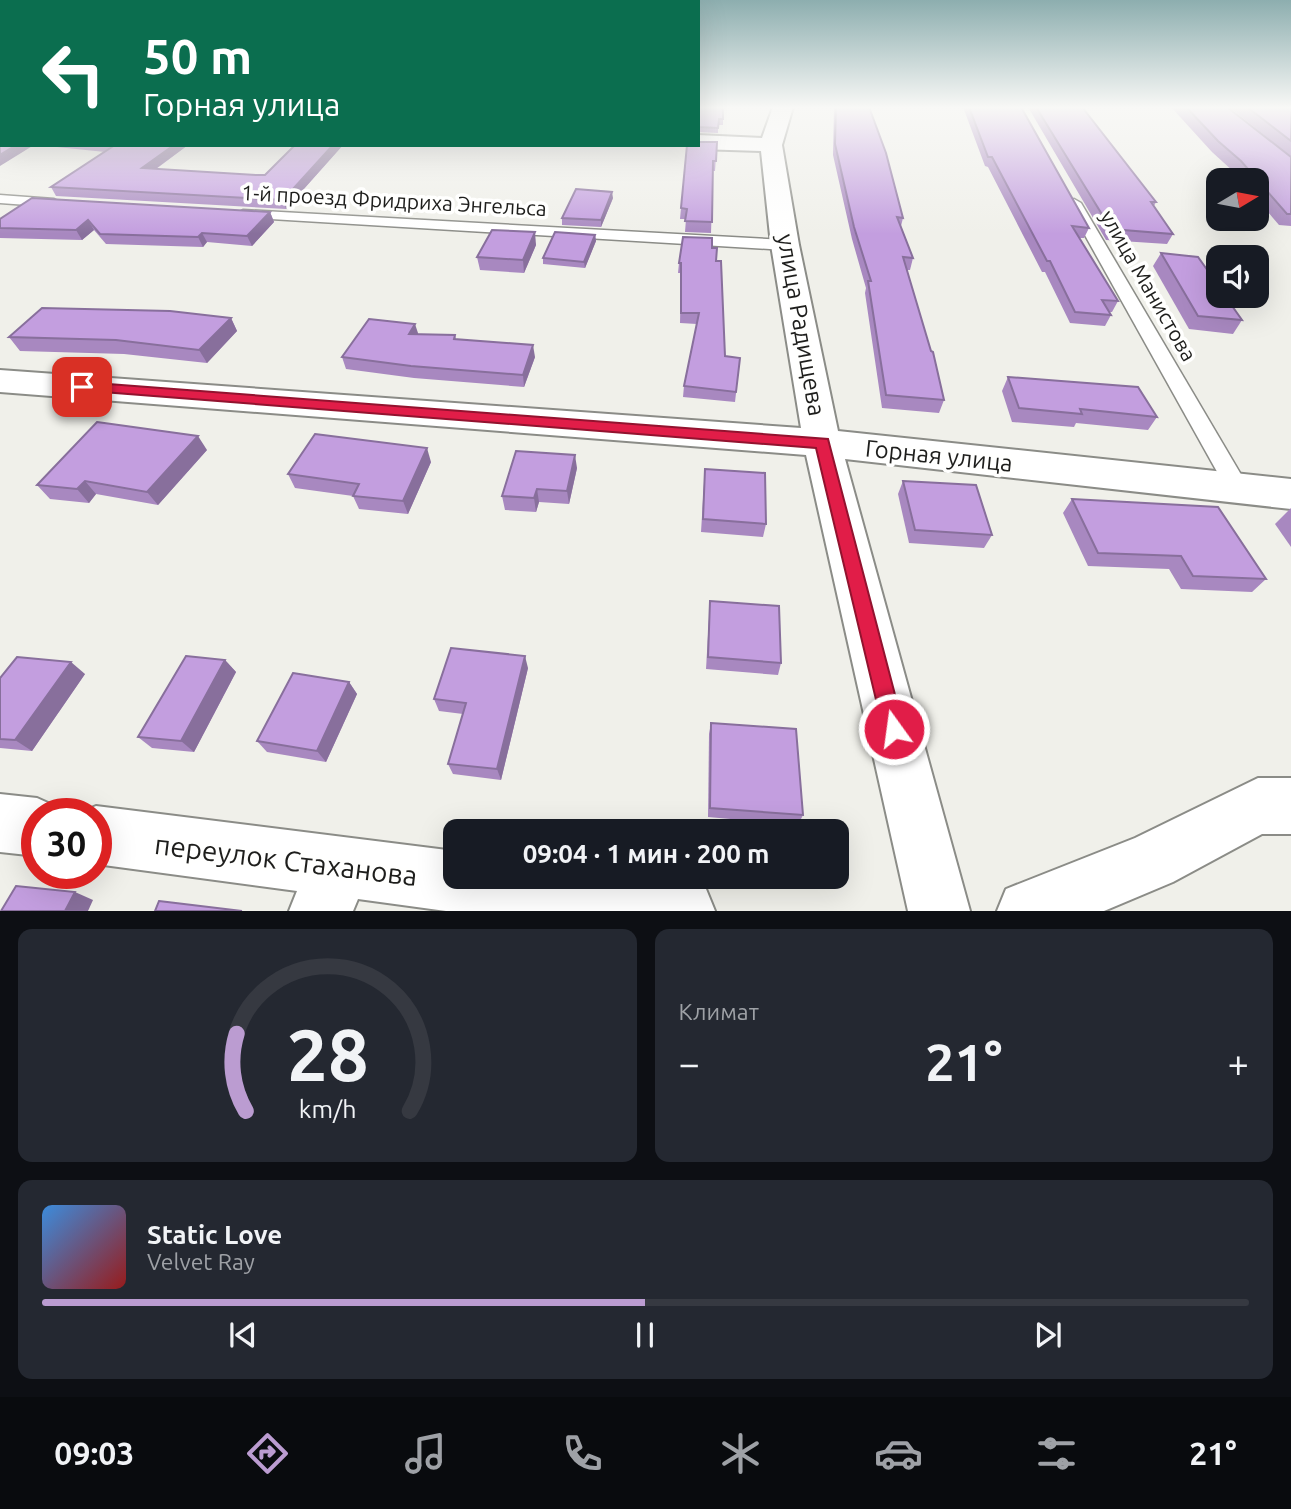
<!DOCTYPE html>
<html lang="ru">
<head>
<meta charset="utf-8">
<style>
  :root { --surface:#171b24; --page:#242831; --text:#f1f3f6; --muted:#9ea1a6; --line:#363941; --accent:#bb9cd1 }
  body { margin:0; font-family:Ubuntu,sans-serif; background:var(--page); color:var(--text); height:100vh; display:flex; flex-direction:column; font-size:26px; white-space:nowrap }
  * { box-sizing:border-box; margin:0 }
  p { font-size:23px; color:var(--muted) }
  .icon { flex:none; width:38px; height:38px; fill:none; stroke:currentColor; stroke-width:2; stroke-linecap:round; stroke-linejoin:round }
  .map { position:relative; height:911px; overflow:hidden }
  .side { display:flex; flex-direction:column; gap:18px; padding:18px; background:#0d0f14; flex:1 }
  .side>* { flex:none }
  .top-card { position:absolute; left:0px; top:0px; width:700px; height:147px; box-shadow:0 7px 28px #0002; background:#0b6e4f; color:#fff; overflow:hidden }
  .needle { width:46px; rotate:80deg }
  .fabs { position:absolute; left:1206px; top:168px; display:grid; gap:14px }
  .fabs a { display:grid; place-items:center; width:63px; height:63px; border-radius:14px; background:var(--surface); box-shadow:0 7px 28px #0002; font-size:35px }
  .speed { position:absolute; left:21px; top:798px; display:flex; gap:14px; font-size:35px; font-weight:700; text-align:center }
  .speed>* { display:grid; place-content:center; width:91px; height:91px; border-radius:50%; background:var(--surface); box-shadow:0 7px 28px #0002; line-height:1 }
  .speed .limit { border:10px solid #d22; background:#fff; color:#111 }
  .pin { position:absolute; display:grid; place-items:center; width:60px; height:60px; color:#fff; margin:-30px; border-radius:14px; box-shadow:0 4px 10px #0006 }
  .me { position:absolute; width:77px; margin:-38px; rotate:346deg; stroke-linejoin:round; filter:drop-shadow(0 0 5px #0008) }
  .turn { display:flex; align-items:center; gap:24px; height:147px; padding:0 28px; font-size:32px }
  .turn .icon { width:91px; height:91px; stroke-width:2.5 }
  .turn b { display:block; font-size:49px; line-height:60px }
  .big { font-size:52px; font-weight:600; line-height:1.1 }
  .side .widget { flex:1; display:flex; flex-direction:column; justify-content:center; gap:10px; min-width:0; padding:0 24px; border-radius:14px; background:var(--page) }
  .side .dial { align-items:center; gap:0 }
  .dial svg { height:182px; overflow:visible; fill:none; stroke:var(--line); stroke-width:7; stroke-linecap:round; text-anchor:middle }
  .dial text { fill:var(--text); stroke:none }
  .song { display:flex; align-items:center; gap:21px }
  .cover { width:84px; height:84px; border-radius:10px; background:linear-gradient(135deg,hsl(210 70% 55%),hsl(0 70% 35%)) }
  .played { height:7px; border-radius:4px; background:linear-gradient(90deg,var(--accent) 50%,var(--line) 50%) }
  .keys { display:flex; justify-content:space-around; direction:ltr }
  .heat { display:flex; justify-content:space-between; align-items:center; font-size:38px; direction:ltr }
  .side .tiles { flex:1; display:grid; gap:18px; grid-template-columns:1fr 1fr }
  .widget:last-child { grid-column:span 2 }
  .trip { position:absolute; left:443px; top:819px; width:406px; height:70px; border-radius:14px; background:var(--surface); box-shadow:0 7px 28px #0002; font-weight:600; line-height:70px; text-align:center }
  .dock { display:flex; height:112px; justify-content:space-around; align-items:center; background:#090b0e; color:var(--muted) }
  .dock .icon { width:49px; height:49px }
  .dock .selected { color:var(--accent) }
  .dock b { font-size:32px; color:var(--text) }
  .map>svg:first-child { display:block }
  .lines { fill:none; stroke-linecap:round; stroke-linejoin:round }
  .lane-casing { stroke:#8b8c87; stroke-width:3 }
  .street-casing { stroke:#8b8c87; stroke-width:4 }
  .lane { fill:#fff; fill-rule:evenodd }
  .street { fill:#fff; fill-rule:evenodd }
  .wall { fill:#a888c0 }
  .shaded-wall { fill:#886f9c }
  .building { fill:#c39edf; stroke:#886f9c; stroke-width:2 }
  .route { fill:#e11d48; stroke:#92132f; stroke-width:2 }
  .labels { text-anchor:middle; stroke-width:7; stroke-linejoin:round; paint-order:stroke }
  .far-street-label { font-size:21px; fill:#1e1e1c; stroke:#fffffe }
  .street-label { font-size:24px; fill:#1e1e1c; stroke:#fffffe }
  .near-street-label { font-size:28px; fill:#1e1e1c; stroke:#fffffe }
</style>
</head>
<body>
<div class="map">
<svg width="1291" height="911" viewBox="0 0 1291 911">
  <rect width="100%" height="100%" fill="#f0f0ea"/>
  <g class="lines">
    <g class="lane-casing">
      <g id="lane">
        <path d="M0 195 54 199 61 203 54 207 0 203Z"/>
        <path d="M1074 199 1081 203 1246 483 1249 489 1246 495 1238 497 1230 495 1067 203Z"/>
        <path d="M243 210 785 240 793 245 785 250 238 217 236 214Z"/>
      </g>
    </g>
    <g class="street-casing">
      <g id="street">
        <path d="M773 107H793L782 145 799 245 838 431 1291 479V509L845 459 970 911H908L806 455 0 392V370L801 428 771 245 761 151 698 149 689 145H698V135L762 138Z"/>
        <path d="M1258 778H1291V834H1262L1173 882 1104 911H997L1006 889 1135 838Z"/>
        <path d="M0 794 37 798 57 807 60 814H37V856L0 852Z"/>
        <path d="M96 806 455 851V877H659L684 880 706 889 715 911H446L358 899 353 911H289L297 891 96 864V814H77Z"/>
      </g>
    </g>
    <use href="#lane" class="lane"/>
    <use href="#street" class="street"/>
  </g>
  <g class="wall">
    <path d="M698 107H723V125H718V133L698 132Z"/>
    <path d="M834 107H869L903 218 901 226 913 258 910 270H907L944 400 939 413 882 408 865 293 866 288 852 239 833 155Z"/>
    <path d="M963 107H1021L1089 228 1084 238H1079L1118 301 1112 312H1109L1111 315 1105 326 1070 323 1045 272H1042L988 167 985 166Z"/>
    <path d="M1028 107H1082L1156 202 1154 206 1173 234 1167 244 1106 240Z"/>
    <path d="M1171 107H1227L1264 135 1229 107H1291V226L1279 225 1256 198V180H1241L1234 172 1212 152Z"/>
    <path d="M717 142 715 171H713L711 233 685 232 686 219H680L681 208Z"/>
    <path d="M37 145H188L156 169 256 175H265L295 145H343L286 209 56 196 51 187 105 152Z"/>
    <path d="M613 198 601 227 562 225V218Z"/>
    <path d="M270 212 274 222 252 246 207 242 203 247 106 244 94 230 82 240 0 238V219Z"/>
    <path d="M595 235 596 241 585 268 543 264V258Z"/>
    <path d="M536 245 524 273 480 270 477 257Z"/>
    <path d="M712 248 716 261 725 356 740 358 735 402 683 397 684 386 697 324 680 323 681 273H678L679 263Z"/>
    <path d="M1161 253 1242 320 1233 334 1189 329 1153 266Z"/>
    <path d="M231 318 237 331 207 363 124 354 20 351 9 337Z"/>
    <path d="M418 334 455 335 456 339 535 357 524 387 414 378 346 369 342 357Z"/>
    <path d="M1008 377 1157 417 1148 430 1076 423 1074 427 1012 422 1002 391Z"/>
    <path d="M207 450 158 505 96 494 89 503 50 499 37 485Z"/>
    <path d="M431 462 408 514 359 509 353 496 295 488 288 474Z"/>
    <path d="M577 468 569 504 539 502 536 512 505 510 502 496Z"/>
    <path d="M903 481 992 535 984 548 909 543 898 494Z"/>
    <path d="M704 483 766 524 763 537 701 532Z"/>
    <path d="M1072 499 1266 579 1252 592 1181 589 1169 569 1088 566 1063 513Z"/>
    <path d="M1291 508V547L1275 524Z"/>
    <path d="M710 601 781 663 778 675 706 669Z"/>
    <path d="M225 660 236 672 194 752 152 748 138 737Z"/>
    <path d="M528 668 501 780 453 774 448 764 463 714 439 711 434 699Z"/>
    <path d="M85 674 32 751 0 748V678Z"/>
    <path d="M349 682 357 694 326 762 267 752 257 741Z"/>
    <path d="M711 723 803 815 798 825 708 817 709 734Z"/>
  </g>
  <g class="shaded-wall">
    <path d="M16 145H34L0 166V155Z"/>
    <path d="M174 145H188L146 176 142 168Z"/>
    <path d="M333 145H343L286 209 283 200Z"/>
    <path d="M612 192 613 198 601 227V220Z"/>
    <path d="M270 212 274 222 252 246 247 236Z"/>
    <path d="M88 220 94 230 82 240 76 230Z"/>
    <path d="M535 232 536 245 524 273 523 260Z"/>
    <path d="M202 233 207 242 203 247 198 237Z"/>
    <path d="M595 235 596 241 585 268 584 262Z"/>
    <path d="M231 318 237 331 207 363 199 350Z"/>
    <path d="M415 324 419 336 409 334Z"/>
    <path d="M533 345 535 357 524 387 523 375Z"/>
    <path d="M198 436 207 450 158 505 147 492Z"/>
    <path d="M427 448 431 462 408 514 403 501Z"/>
    <path d="M575 455 577 468 569 504 567 491Z"/>
    <path d="M85 481 96 494 89 503 77 489Z"/>
    <path d="M537 489 539 502 536 512 534 498Z"/>
    <path d="M525 656 528 668 501 780 497 769Z"/>
    <path d="M225 660 236 672 194 752 181 741Z"/>
    <path d="M71 662 85 674 32 751 15 740Z"/>
    <path d="M349 682 357 694 326 762 317 751Z"/>
    <path d="M75 892 93 900 88 911H65Z"/>
  </g>
  <g class="building">
    <path d="M0 107H2V145H16L0 155Z"/>
    <path d="M698 107H723V119H719L718 128 698 127Z"/>
    <path d="M836 107H869L886 153 903 218 897 217 913 258 903 257 931 351 933 352 944 400 886 395 868 281H871L854 227 835 144Z"/>
    <path d="M969 107H1021L1089 228 1072 226 1118 301 1102 300 1111 315 1075 312 1050 261H1047L992 157H988Z"/>
    <path d="M1036 107H1082L1156 202H1151L1173 234 1111 229Z"/>
    <path d="M1186 107H1227L1291 157V214H1287L1241 161 1218 141Z"/>
    <path d="M1247 107H1291V141Z"/>
    <path d="M698 142H717L716 161H713L712 222 685 221 687 209 681 208 687 145H698Z"/>
    <path d="M115 145H174L142 168 256 175H265L295 145H333L283 200 51 187Z"/>
    <path d="M576 189 612 192 601 220 562 218Z"/>
    <path d="M32 198 270 212 247 236 202 233 198 237 100 234 88 220 76 230 0 228V219Z"/>
    <path d="M492 230 535 232 523 260 477 257Z"/>
    <path d="M555 232 595 235 584 262 543 258Z"/>
    <path d="M683 237 712 238V248H717L716 261H721L725 356 740 358 736 392 684 386 699 313H681V263H679Z"/>
    <path d="M1161 253 1198 257 1218 285V296H1225L1242 320 1198 316Z"/>
    <path d="M42 308 170 311 231 318 199 350 116 340 9 337Z"/>
    <path d="M369 319 415 324 409 334 455 335 454 339 533 345 523 375 411 366 342 357Z"/>
    <path d="M1008 377 1138 387 1157 417 1080 409 1082 414 1019 408Z"/>
    <path d="M97 422 198 436 147 492 85 481 77 489 37 485Z"/>
    <path d="M315 434 427 448 403 501 353 496 359 484 288 474Z"/>
    <path d="M516 451 575 455 567 491 537 489 534 498 502 496Z"/>
    <path d="M705 469 765 473 766 524 703 519Z"/>
    <path d="M903 481 976 485 992 535 915 530Z"/>
    <path d="M1072 499 1218 507 1266 579 1193 576 1181 556 1098 553Z"/>
    <path d="M710 601 779 606 781 663 708 657Z"/>
    <path d="M451 648 525 656 497 769 448 764 466 703 434 699Z"/>
    <path d="M186 656 225 660 181 741 138 737Z"/>
    <path d="M17 657 71 662 15 740 0 739V678Z"/>
    <path d="M293 673 349 682 317 751 257 741Z"/>
    <path d="M711 723 796 729 803 815 710 808Z"/>
    <path d="M16 886 75 892 65 911H1Z"/>
    <path d="M159 901 242 911H155Z"/>
  </g>
  <linearGradient id="sky" x2="0" y2="1"><stop stop-color="#8daeaf"/><stop offset="0.46" stop-color="#f8f8f6"/><stop offset="1" stop-color="#f8f8f6" stop-opacity="0"/></linearGradient>
  <rect width="1291" height="234" fill="url(#sky)"/>
  <path class="route" d="M82 382 828 439 904 729 901 736 894 739 886 736 883 729 816 448 77 390 75 387Z"/>
  <g class="labels">
    <g class="far-street-label">
      <text transform="translate(394 201) rotate(3)" y="7">1-й проезд Фридриха Энгельса</text>
      <text transform="translate(1148 286) rotate(60)" y="7">улица Манистова</text>
    </g>
    <g class="street-label">
      <text transform="translate(801 325) rotate(80)" y="8">улица Радищева</text>
      <text transform="translate(939 456) rotate(6)" y="8">Горная улица</text>
    </g>
    <g class="near-street-label">
      <text transform="translate(286 860) rotate(7)" y="10">переулок Стаханова</text>
    </g>
  </g>
</svg>
<div class="fabs">
<a><svg class="needle" viewBox="-14 -14 28 28"><path d="M0-13l5 13h-10z" fill="#e53935"/><path d="M0 13l5-13h-10z" fill="#9ea1a6"/></svg></a>
<a><svg class="icon" aria-label="sound" viewBox="0 0 24 24"><path d="M4 9h4l5-4v14l-5-4H4zM17 9q2 3 0 6"/></svg></a>
</div>
<div class="speed"><div class="limit">30</div></div>
<div class="pin" style="left:82px;top:387px;background:#d93025"><svg class="icon" aria-label="arrive" viewBox="0 0 24 24"><path d="M6 21V4h12l-3 4 3 4H6"/></svg></div>
<svg class="me" style="left:894px;top:729px" viewBox="-20 -20 40 40"><circle r="17" fill="#e11d48" stroke="#fff" stroke-width="3"/><path d="M0-11L8 9 0 5-8 9z" fill="#fff"/></svg>
<div class="trip">09:04 · 1 мин · 200 m</div>
<div class="top-card">
<div class="turn"><svg class="icon" aria-label="left" viewBox="0 0 24 24"><path d="M17 20v-9H6M10 6l-5 5 5 5"/></svg><div><b>50 m</b>Горная улица</div></div>
</div>
</div>
<section class="side">
<div class="tiles">
<div class="widget dial"><svg viewBox="0 0 100 80">
<path d="M14 69A42 42 0 1 1 86 69"/>
<path d="M14 69A42 42 0 0 1 10 35" stroke="#bb9cd1"/>
<text x="50" y="56" font-size="32" font-weight="700">28</text>
<text x="50" y="72" font-size="11">km/h</text>
</svg></div>
<div class="widget"><p>Климат</p>
<div class="heat"><a>−</a><b class="big">21°</b><a>+</a></div>
</div>
<div class="widget">
<div class="song"><i class="cover"></i><div><b>Static Love</b><p>Velvet Ray</p></div></div>
<div class="played"></div>
<div class="keys"><svg class="icon" aria-label="previous" viewBox="0 0 24 24"><path d="M18 5L8 12l10 7zM5 5v14"/></svg><svg class="icon" aria-label="pause" viewBox="0 0 24 24"><path d="M8 5v14M16 5v14"/></svg><svg class="icon" aria-label="next" viewBox="0 0 24 24"><path d="M6 5l10 7-10 7zM19 5v14"/></svg></div>
</div>
</div>
</section>
<nav class="dock">
<b>09:03</b>
<svg class="icon selected" aria-label="directions" viewBox="0 0 24 24"><path d="M12 3l9 9-9 9-9-9zM9 14v-3h6M13 9l2 2-2 2"/></svg>
<svg class="icon" aria-label="music" viewBox="0 0 24 24"><path d="M9 18V5l10-2v13"/><circle cx="6" cy="18" r="3"/><circle cx="16" cy="16" r="3"/></svg>
<svg class="icon" aria-label="phone" viewBox="0 0 24 24"><path d="M5 4h4l2 5-3 2q2 4 5 5l2-3 5 2v4C11 20 4 13 5 4z"/></svg>
<svg class="icon" aria-label="climate" viewBox="0 0 24 24"><path d="M12 3v18M4 7l16 10M4 17L20 7"/></svg>
<svg class="icon" aria-label="car" viewBox="0 0 24 24"><path d="M5 17H2v-5l4-1 3-4h7l3 4 3 1v5h-3M9 17h6M6 11h13"/><circle cx="7" cy="17" r="2"/><circle cx="17" cy="17" r="2"/></svg>
<svg class="icon" aria-label="filters" viewBox="0 0 24 24"><path d="M4 7h16M4 17h16"/><circle cx="9" cy="7" r="2"/><circle cx="15" cy="17" r="2"/></svg>
<b>21°</b>
</nav>
</body>
</html>
